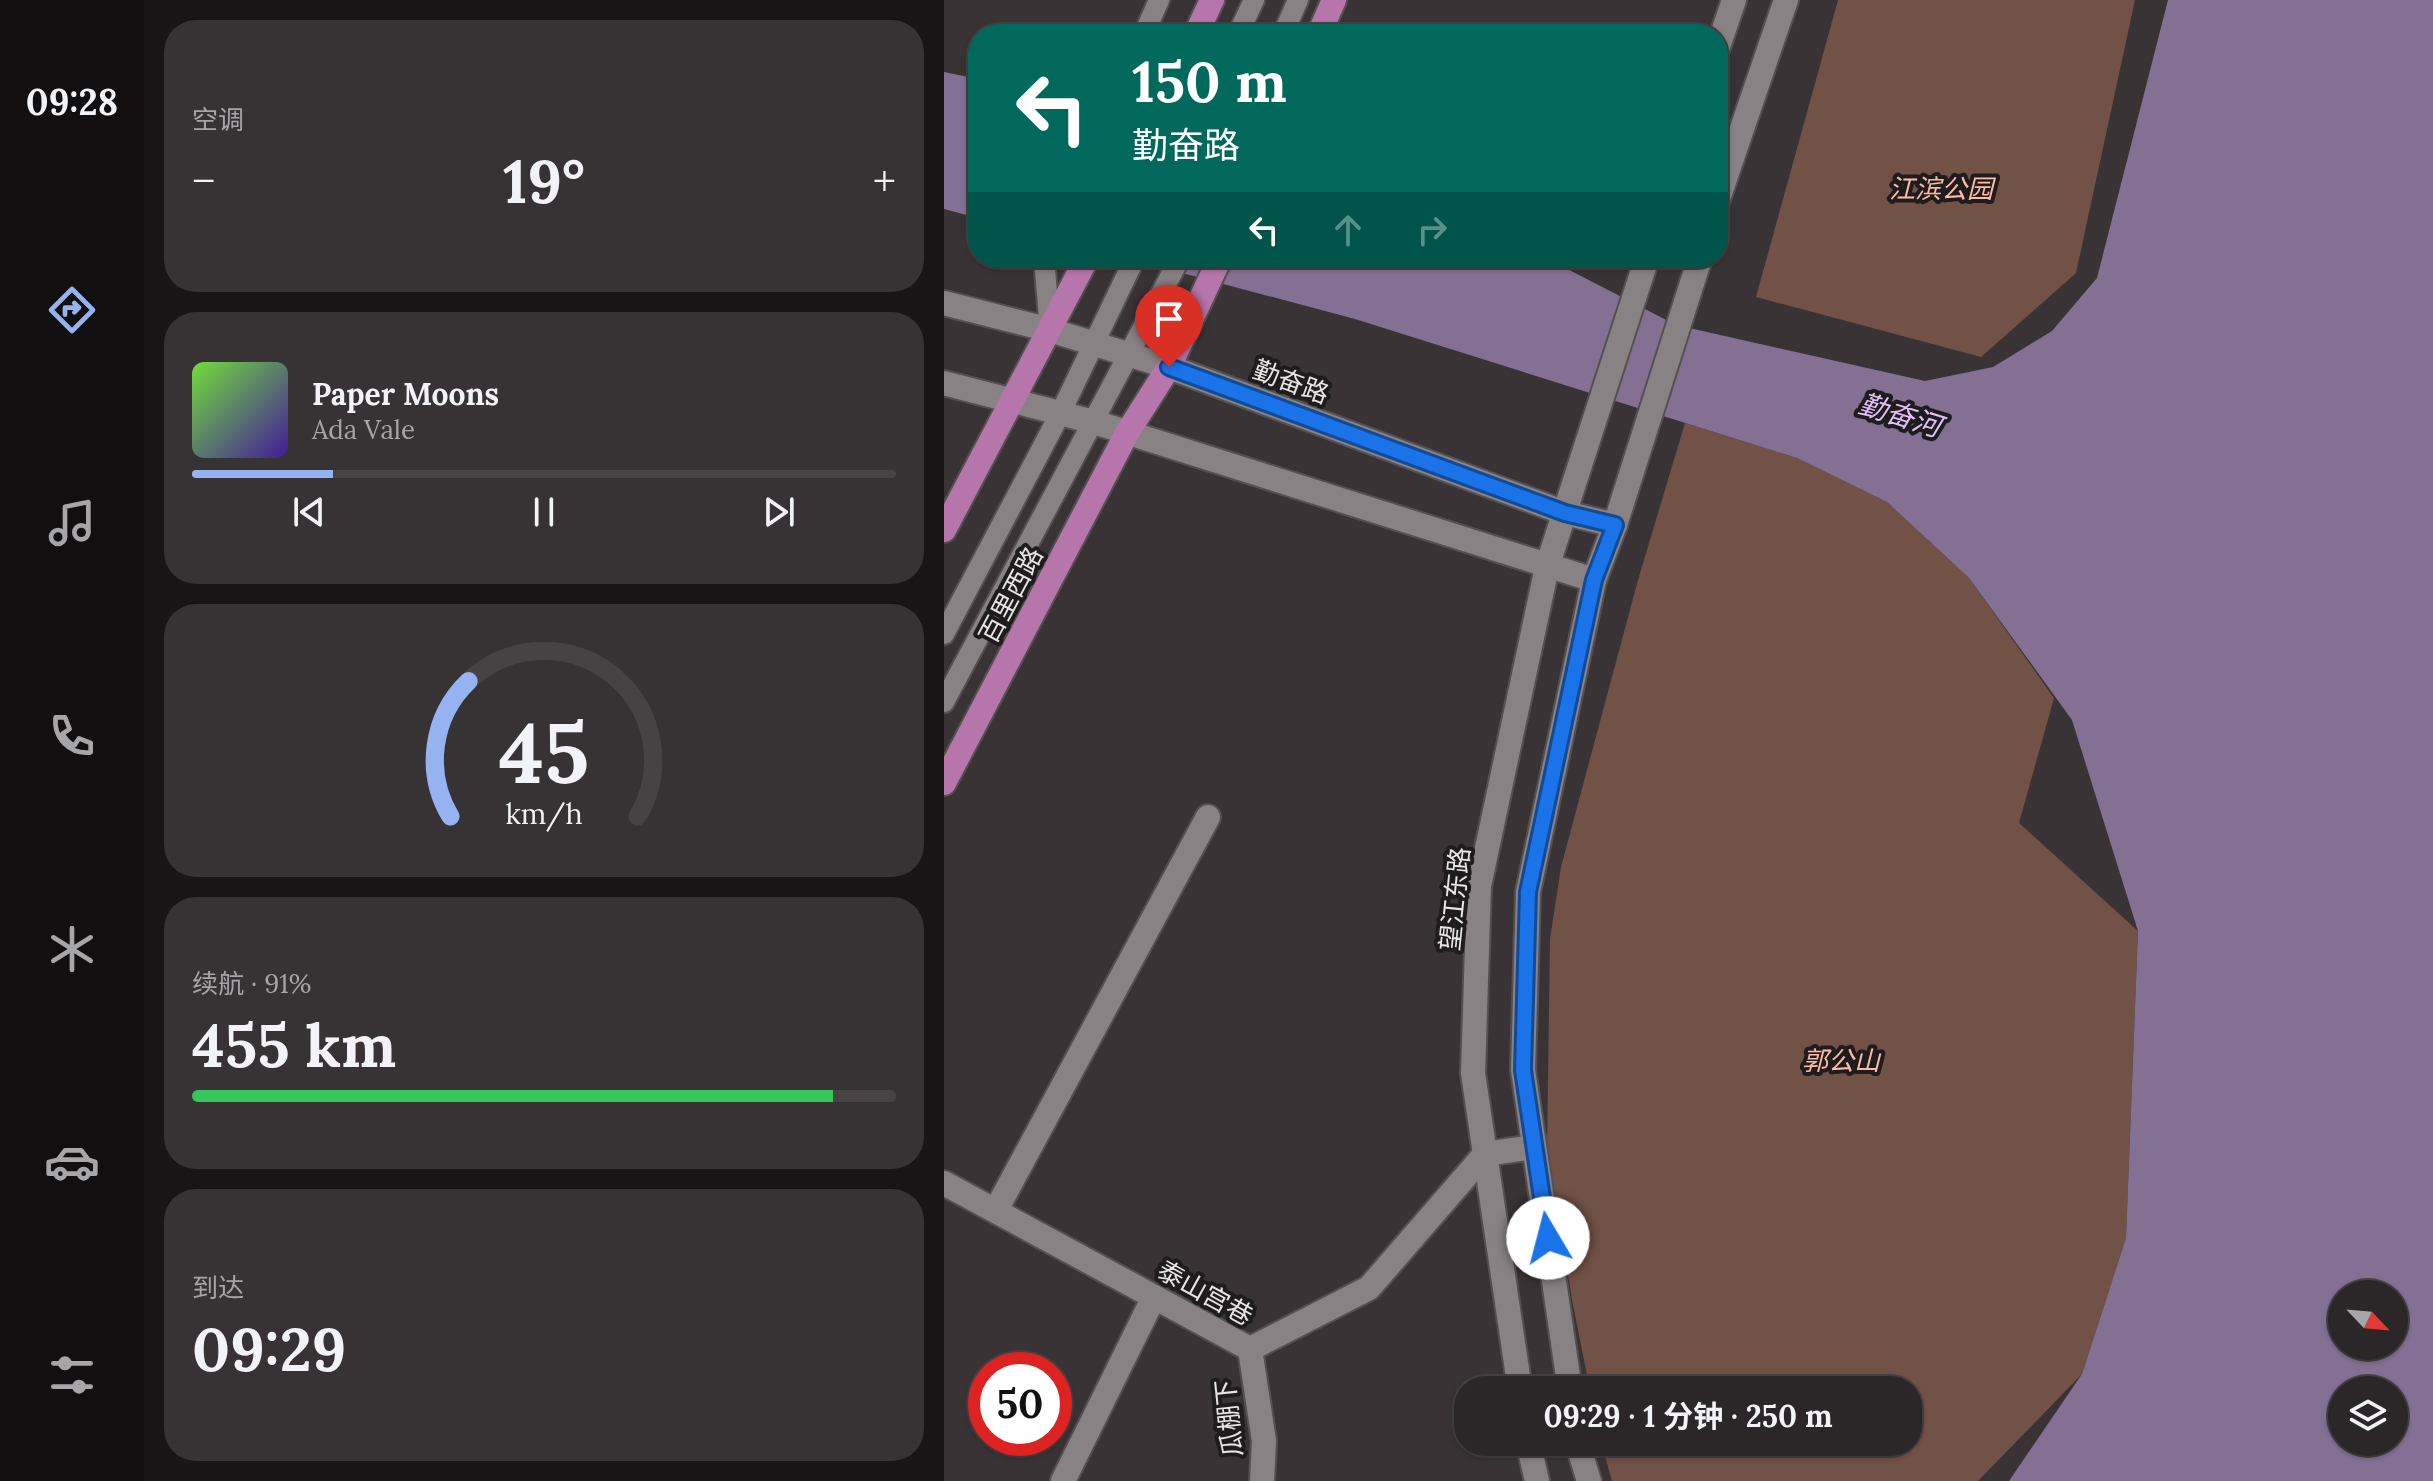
<!DOCTYPE html>
<html lang="zh">
<head>
<meta charset="utf-8">
<style>
  :root { --surface:#2b2628; --page:#373234; --text:#f1f3f6; --muted:#a6a5a8; --line:#474345; --accent:#95b2f1 }
  body { margin:0; font-family:Lora,"Noto Sans SC",serif; background:var(--page); color:var(--text); height:100vh; display:flex; flex-direction:column; font-size:30px; white-space:nowrap }
  * { box-sizing:border-box; margin:0 }
  p { font-size:26px; color:var(--muted) }
  .icon { flex:none; width:44px; height:44px; fill:none; stroke:currentColor; stroke-width:2; stroke-linecap:round; stroke-linejoin:round }
  .map { position:relative; flex:1; overflow:hidden }
  .sheet { display:flex; flex-direction:column; gap:20px; padding:20px; background:#181516; width:800px }
  .sheet>* { flex:none }
  .hud { position:absolute; left:24px; top:24px; width:760px; height:244px; border-radius:32px; box-shadow:0 2px 6px #0004,0 0 0 2px var(--line); background:#00695c; color:#fff; overflow:hidden }
  .needle { width:52px; rotate:116deg }
  .fabs { position:absolute; left:1384px; top:1280px; display:grid; gap:16px }
  .fabs a { display:grid; place-items:center; width:80px; height:80px; border-radius:50%; background:var(--surface); box-shadow:0 2px 6px #0004,0 0 0 2px var(--line); font-size:40px }
  .speed { position:absolute; left:24px; top:1352px; display:flex; gap:16px; font-size:40px; font-weight:700; text-align:center }
  .speed>* { display:grid; place-content:center; width:104px; height:104px; border-radius:50%; background:var(--surface); box-shadow:0 2px 6px #0004,0 0 0 2px var(--line); line-height:1 }
  .speed .limit { border:12px solid #d22; background:#fff; color:#111 }
  .pin { position:absolute; display:grid; place-items:center; width:68px; height:68px; color:#fff; margin:-82px -34px; border-radius:50% 50% 50% 0; rotate:-45deg; box-shadow:0 0 8px #0007 }
  .pin .icon { rotate:45deg }
  .me { position:absolute; width:88px; margin:-44px; rotate:352deg; stroke-linejoin:round; filter:drop-shadow(0 0 6px #0008) }
  .turn { display:flex; align-items:center; gap:28px; height:168px; padding:0 32px; font-size:36px }
  .turn .icon { width:104px; height:104px; stroke-width:2.5 }
  .turn b { display:block; font-size:56px; line-height:68px }
  .lanes { display:flex; align-items:center; height:76px; padding:0 32px; background:#0003; justify-content:center; gap:40px; direction:ltr }
  .lanes .off { opacity:.35 }
  .big { font-size:60px; font-weight:700; line-height:1.1 }
  .sheet .tile { flex:1; display:flex; flex-direction:column; justify-content:center; gap:12px; min-width:0; padding:0 28px; border-radius:32px; background:var(--page) }
  .sheet .dial { align-items:center; gap:0 }
  .dial svg { height:208px; overflow:visible; fill:none; stroke:var(--line); stroke-width:7; stroke-linecap:round; text-anchor:middle }
  .dial text { fill:var(--text); stroke:none }
  .song { display:flex; align-items:center; gap:24px }
  .cover { width:96px; height:96px; border-radius:12px; background:linear-gradient(135deg,hsl(100 70% 55%),hsl(260 70% 35%)) }
  .played { height:8px; border-radius:4px; background:linear-gradient(90deg,var(--accent) 20%,var(--line) 20%) }
  .keys { display:flex; justify-content:space-around; direction:ltr }
  .heat { display:flex; justify-content:space-between; align-items:center; font-size:44px; direction:ltr }
  .charge { height:12px; border-radius:6px; background:linear-gradient(90deg,#34c759 91%,var(--line) 0) }
  .trip { position:absolute; left:510px; top:1376px; width:468px; height:80px; border-radius:32px; background:var(--surface); box-shadow:0 2px 6px #0004,0 0 0 2px var(--line); font-weight:700; line-height:80px; text-align:center }
  main { display:flex; flex:1; min-height:0 }
  .tab-bar { display:flex; flex-direction:column; width:144px; justify-content:space-around; align-items:center; background:#110f10; color:var(--muted) }
  .tab-bar .icon { width:56px; height:56px }
  .tab-bar .selected { color:var(--accent) }
  .tab-bar b { font-size:36px; color:var(--text) }
  .map>svg:first-child { display:block }
  .green { fill:#725147 }
  .water { fill:#847093; fill-rule:evenodd }
  .lines { fill:none; stroke-linecap:round; stroke-linejoin:round }
  .service-casing { stroke:#545051; stroke-width:24 }
  .minor-casing { stroke:#545051; stroke-width:28 }
  .secondary-casing { stroke:#545051; stroke-width:28 }
  .primary-casing { stroke:#545051; stroke-width:28 }
  .service { stroke:#898285; stroke-width:20 }
  .minor { stroke:#898285; stroke-width:24 }
  .secondary { stroke:#898285; stroke-width:24 }
  .primary { stroke:#b675ab; stroke-width:24 }
  .route-casing { stroke:#114b97; stroke-width:20 }
  .route { stroke:#1a73e8; stroke-width:14 }
  .labels { text-anchor:middle; stroke-width:8; stroke-linejoin:round; paint-order:stroke }
  .park-label { font-size:26px; font-style:italic; fill:#ffbaa3; stroke:#1e1c1d }
  .street-label { font-size:26px; fill:#e9e5e6; stroke:#1e1c1d }
  .water-label { font-size:28px; font-style:italic; fill:#e0bff8; stroke:#1e1c1d }
</style>
</head>
<body>
<main>
<nav class="tab-bar">
<b>09:28</b>
<svg class="icon selected" aria-label="directions" viewBox="0 0 24 24"><path d="M12 3l9 9-9 9-9-9zM9 14v-3h6M13 9l2 2-2 2"/></svg>
<svg class="icon" aria-label="music" viewBox="0 0 24 24"><path d="M9 18V5l10-2v13"/><circle cx="6" cy="18" r="3"/><circle cx="16" cy="16" r="3"/></svg>
<svg class="icon" aria-label="phone" viewBox="0 0 24 24"><path d="M5 4h4l2 5-3 2q2 4 5 5l2-3 5 2v4C11 20 4 13 5 4z"/></svg>
<svg class="icon" aria-label="climate" viewBox="0 0 24 24"><path d="M12 3v18M4 7l16 10M4 17L20 7"/></svg>
<svg class="icon" aria-label="car" viewBox="0 0 24 24"><path d="M5 17H2v-5l4-1 3-4h7l3 4 3 1v5h-3M9 17h6M6 11h13"/><circle cx="7" cy="17" r="2"/><circle cx="17" cy="17" r="2"/></svg>
<svg class="icon" aria-label="filters" viewBox="0 0 24 24"><path d="M4 7h16M4 17h16"/><circle cx="9" cy="7" r="2"/><circle cx="15" cy="17" r="2"/></svg>
</nav>
<section class="sheet">
<div class="tile"><p>空调</p>
<div class="heat"><a>−</a><b class="big">19°</b><a>+</a></div>
</div>
<div class="tile">
<div class="song"><i class="cover"></i><div><b>Paper Moons</b><p>Ada Vale</p></div></div>
<div class="played"></div>
<div class="keys"><svg class="icon" aria-label="previous" viewBox="0 0 24 24"><path d="M18 5L8 12l10 7zM5 5v14"/></svg><svg class="icon" aria-label="pause" viewBox="0 0 24 24"><path d="M8 5v14M16 5v14"/></svg><svg class="icon" aria-label="next" viewBox="0 0 24 24"><path d="M6 5l10 7-10 7zM19 5v14"/></svg></div>
</div>
<div class="tile dial"><svg viewBox="0 0 100 80">
<path d="M14 69A42 42 0 1 1 86 69"/>
<path d="M14 69A42 42 0 0 1 21 17" stroke="#95b2f1"/>
<text x="50" y="56" font-size="32" font-weight="700">45</text>
<text x="50" y="72" font-size="11">km/h</text>
</svg></div>
<div class="tile"><p>续航 · 91%</p><b class="big">455 km</b><div class="charge"></div></div>
<div class="tile"><p>到达</p><b class="big">09:29</b></div>
</section>
<div class="map">
<svg width="1489" height="1481" viewBox="0 0 1489 1481">
  <rect width="100%" height="100%" fill="#393335"/>
  <g class="green">
    <path d="M894 0H1191L1132 273 1037 357 812 297Z"/>
    <path d="M741 423 853 458 943 502 1025 578 1110 698 1075 823 1194 931 1182 1238 1138 1374 1034 1481H668L657 1442H964V1390H646L629 1305 603 1148 606 939 617 867 694 580Z"/>
  </g>
  <g class="water">
    <path d="M1224 0H1489V1481H1065L1138 1374 1182 1238 1194 931 1128 720 1025 578 943 502 853 458 411 319 182 258H602L732 325 981 381 1049 367 1108 331 1153 278ZM1398 1294H1450V1346H1398ZM1398 1390H1450V1442H1398Z"/>
    <path d="M0 72 34 79V218L0 209Z"/>
  </g>
  <g class="lines">
    <g class="service-casing">
      <g id="service">
        <path d="M200 34 215 0"/>
        <path d="M294 34 310 0"/>
        <path d="M339 34 354 0"/>
        <path d="M100 258 106 330"/>
        <path d="M0 634 116 414 191 258"/>
        <path d="M0 702 236 258"/>
      </g>
    </g>
    <g class="minor-casing">
      <g id="minor">
        <path d="M0 1183 306 1349 425 1288 541 1154 590 1147"/>
        <path d="M52 1210 264 817"/>
        <path d="M306 1349 320 1441 318 1481"/>
        <path d="M119 1481 210 1297"/>
      </g>
    </g>
    <g class="secondary-casing">
      <g id="secondary">
        <path d="M774 47 790 0"/>
        <path d="M774 199 842 0"/>
        <path d="M0 303 106 330 225 367 621 513 671 525"/>
        <path d="M0 383 150 422 650 580"/>
        <path d="M576 1390 529 1073 535 886 603 567 703 258"/>
        <path d="M626 1390 579 1070 584 892 650 580 671 525 756 258"/>
        <path d="M584 1442 593 1481"/>
        <path d="M633 1442 645 1481"/>
      </g>
    </g>
    <g class="primary-casing">
      <g id="primary">
        <path d="M252 34 268 0"/>
        <path d="M375 34 390 0"/>
        <path d="M0 530 143 258"/>
        <path d="M0 783 183 433 225 367 276 258"/>
      </g>
    </g>
    <use href="#service" class="service"/>
    <use href="#minor" class="minor"/>
    <use href="#secondary" class="secondary"/>
    <use href="#primary" class="primary"/>
  </g>
  <g class="lines">
    <g class="route-casing">
      <path id="route" d="M225 367 621 513 671 525 650 580 584 892 579 1070 604 1238"/>
    </g>
    <use href="#route" class="route"/>
  </g>
  <g class="labels">
    <g class="park-label">
      <text x="997" y="198">江滨公园</text>
      <text x="897" y="1070">郭公山</text>
    </g>
    <g class="street-label">
      <text transform="translate(347 382) rotate(20)" y="9">勤奋路</text>
      <text transform="translate(67 595) rotate(-62)" y="9">百里西路</text>
      <text transform="translate(511 899) rotate(-84)" y="9">望江东路</text>
      <text transform="translate(261 1293) rotate(29)" y="9">泰山宫巷</text>
      <text transform="translate(285 1418) rotate(-96)" y="9">瓜棚下</text>
    </g>
    <g class="water-label">
      <text transform="translate(956 415) rotate(17)" y="10">勤奋河</text>
    </g>
  </g>
</svg>
<div class="fabs">
<a><svg class="needle" viewBox="-14 -14 28 28"><path d="M0-13l5 13h-10z" fill="#e53935"/><path d="M0 13l5-13h-10z" fill="#a6a5a8"/></svg></a>
<a><svg class="icon" aria-label="layers" viewBox="0 0 24 24"><path d="M12 4l9 5-9 5-9-5zM3 14l9 5 9-5"/></svg></a>
</div>
<div class="speed"><div class="limit">50</div></div>
<div class="pin" style="left:225px;top:367px;background:#d93025"><svg class="icon" aria-label="arrive" viewBox="0 0 24 24"><path d="M6 21V4h12l-3 4 3 4H6"/></svg></div>
<svg class="me" style="left:604px;top:1238px" viewBox="-20 -20 40 40"><circle r="19" fill="#fff"/><path d="M0-13L10 11 0 6-10 11z" fill="#1a73e8"/></svg>
<div class="trip">09:29 · 1 分钟 · 250 m</div>
<div class="hud">
<div class="turn"><svg class="icon" aria-label="left" viewBox="0 0 24 24"><path d="M17 20v-9H6M10 6l-5 5 5 5"/></svg><div><b>150 m</b>勤奋路</div></div>
<div class="lanes"><svg class="icon" aria-label="left" viewBox="0 0 24 24"><path d="M17 20v-9H6M10 6l-5 5 5 5"/></svg><svg class="icon off" aria-label="ahead" viewBox="0 0 24 24"><path d="M12 20V5M6 11l6-6 6 6"/></svg><svg class="icon off" aria-label="right" viewBox="0 0 24 24"><path d="M7 20v-9h11M14 6l5 5-5 5"/></svg></div>
</div>
</div>
</main>
</body>
</html>
